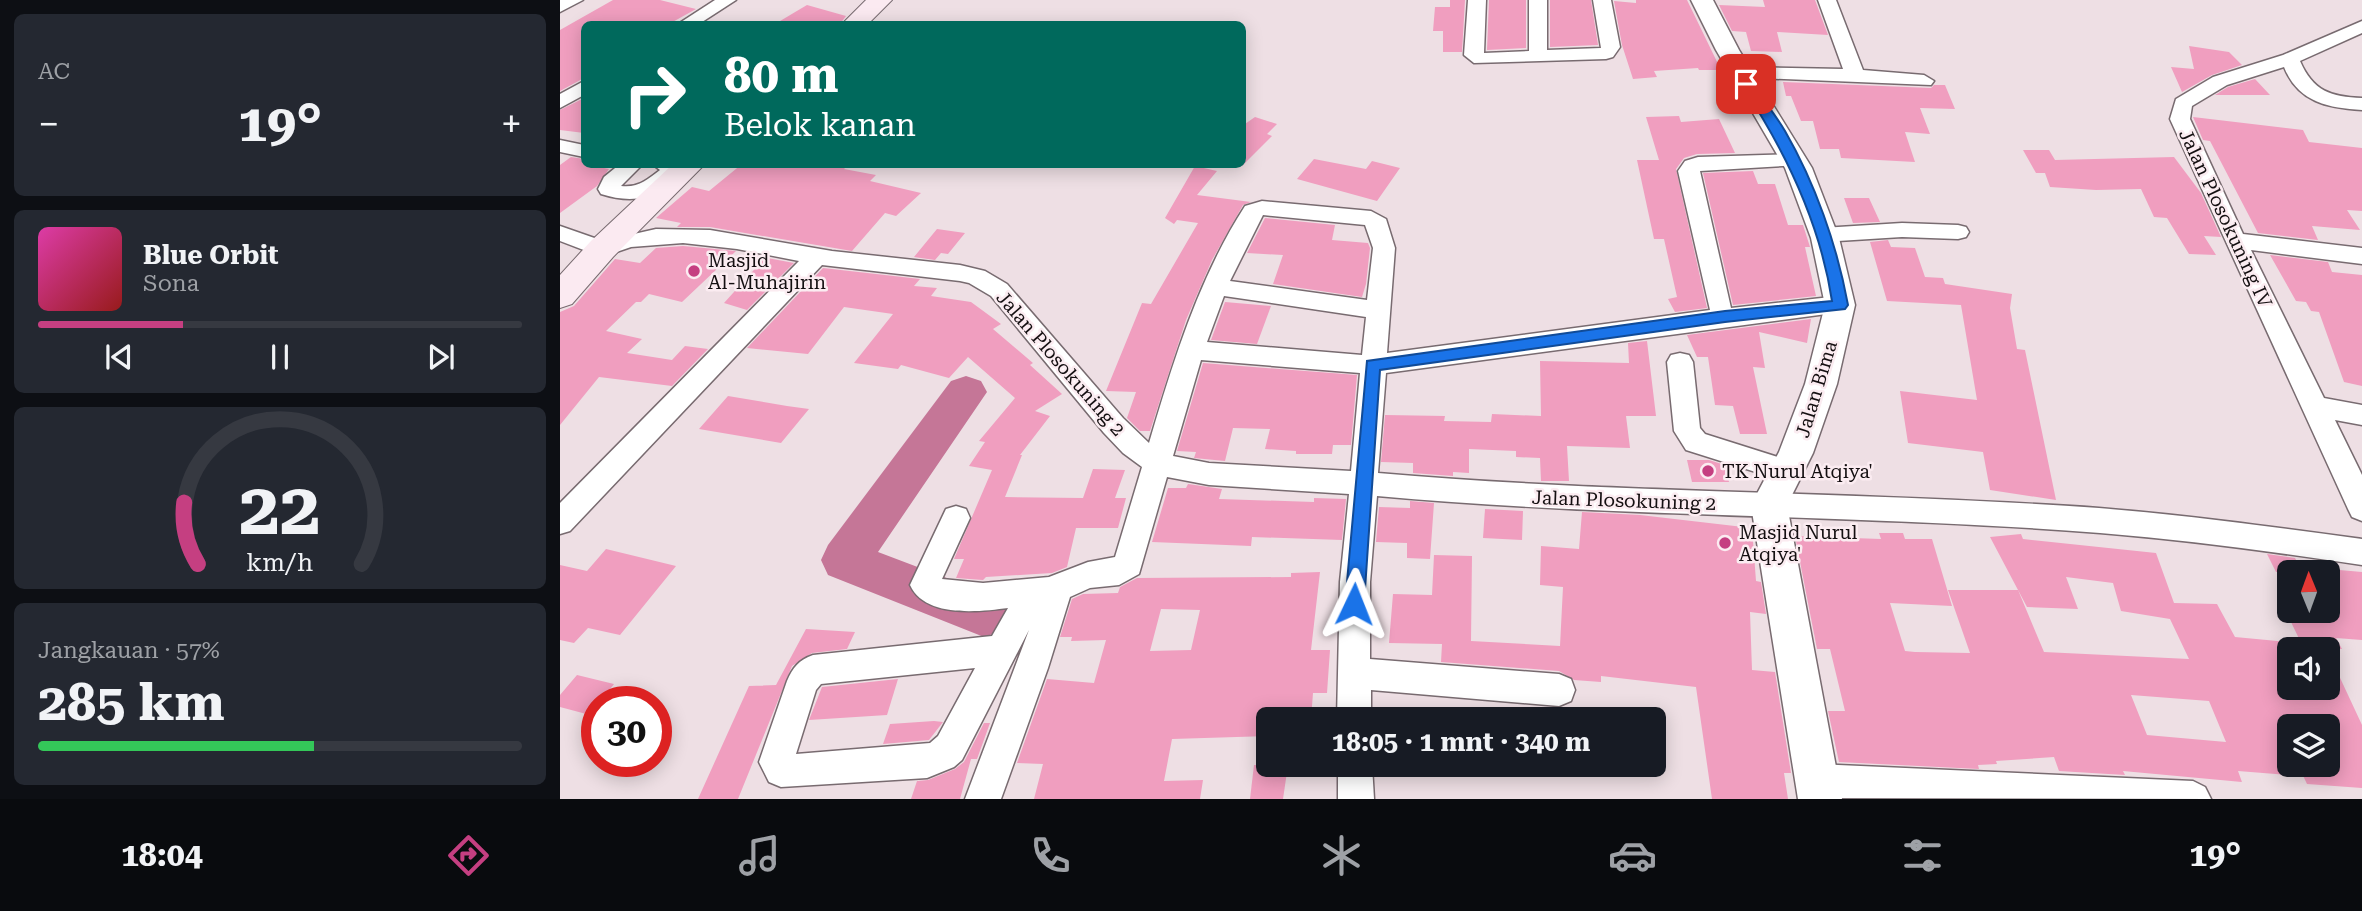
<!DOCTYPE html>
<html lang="id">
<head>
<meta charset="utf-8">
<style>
  :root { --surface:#171b24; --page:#242831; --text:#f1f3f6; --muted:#9ea1a6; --line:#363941; --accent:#c53f81 }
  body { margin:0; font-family:"Roboto Serif",serif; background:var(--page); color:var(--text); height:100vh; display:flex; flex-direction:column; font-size:26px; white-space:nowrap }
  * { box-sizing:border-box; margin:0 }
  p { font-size:23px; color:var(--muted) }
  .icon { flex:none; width:38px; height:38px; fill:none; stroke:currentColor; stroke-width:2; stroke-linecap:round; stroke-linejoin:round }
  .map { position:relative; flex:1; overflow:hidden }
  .details { display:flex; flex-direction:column; gap:14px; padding:14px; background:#0d0f14; width:560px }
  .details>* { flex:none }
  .hud { position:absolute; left:21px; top:21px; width:665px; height:147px; border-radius:10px; box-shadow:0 4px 18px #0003; background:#00695c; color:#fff; overflow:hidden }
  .needle { width:46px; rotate:359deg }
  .buttons { position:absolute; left:1717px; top:560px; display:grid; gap:14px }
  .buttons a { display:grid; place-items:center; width:63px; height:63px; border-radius:10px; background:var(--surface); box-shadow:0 4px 18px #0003; font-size:35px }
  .speed { position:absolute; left:21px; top:686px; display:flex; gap:14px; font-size:35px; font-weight:700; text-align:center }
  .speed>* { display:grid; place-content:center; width:91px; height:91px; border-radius:50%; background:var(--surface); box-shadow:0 4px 18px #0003; line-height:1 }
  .speed .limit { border:10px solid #d22; background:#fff; color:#111 }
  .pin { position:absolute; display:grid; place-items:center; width:60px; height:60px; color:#fff; margin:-30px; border-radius:14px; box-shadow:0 4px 10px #0006 }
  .me { position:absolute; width:77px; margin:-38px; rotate:2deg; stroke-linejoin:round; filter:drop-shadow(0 0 5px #0008) }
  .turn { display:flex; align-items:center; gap:24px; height:147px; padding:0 28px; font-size:32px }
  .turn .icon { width:91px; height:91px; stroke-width:2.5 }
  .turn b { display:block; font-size:49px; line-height:60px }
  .big { font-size:52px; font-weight:700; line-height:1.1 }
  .details .widget { flex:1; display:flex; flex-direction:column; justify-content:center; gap:10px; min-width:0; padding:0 24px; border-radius:10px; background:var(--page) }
  .details .dial { align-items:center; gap:0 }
  .dial svg { height:182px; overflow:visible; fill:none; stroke:var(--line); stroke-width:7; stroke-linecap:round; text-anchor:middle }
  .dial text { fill:var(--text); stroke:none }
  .song { display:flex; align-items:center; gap:21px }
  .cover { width:84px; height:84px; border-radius:10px; background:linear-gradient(135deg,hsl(320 70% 55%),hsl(0 70% 35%)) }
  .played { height:7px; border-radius:4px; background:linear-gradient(90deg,var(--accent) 30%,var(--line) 30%) }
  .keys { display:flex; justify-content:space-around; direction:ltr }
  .heat { display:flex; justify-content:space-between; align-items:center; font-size:38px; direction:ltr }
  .charge { height:10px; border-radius:5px; background:linear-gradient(90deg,#34c759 57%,var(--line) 0) }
  .trip { position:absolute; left:696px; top:707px; width:410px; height:70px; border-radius:10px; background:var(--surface); box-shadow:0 4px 18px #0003; font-weight:700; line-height:70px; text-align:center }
  .menu { display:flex; height:112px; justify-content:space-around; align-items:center; background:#090b0e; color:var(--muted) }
  .menu .icon { width:49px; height:49px }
  .menu .active { color:var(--accent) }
  .menu b { font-size:32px; color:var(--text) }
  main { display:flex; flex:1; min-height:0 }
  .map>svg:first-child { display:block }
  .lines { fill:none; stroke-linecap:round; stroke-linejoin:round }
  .river { fill:#c57697; fill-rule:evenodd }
  .building { fill:#f09ebf; fill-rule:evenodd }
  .minor-casing { stroke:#786b70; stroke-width:3 }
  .tertiary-casing { stroke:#786b70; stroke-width:3 }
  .secondary-casing { stroke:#786b70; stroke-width:2 }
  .minor { fill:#fff; fill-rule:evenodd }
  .tertiary { fill:#fff; fill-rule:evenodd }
  .secondary { fill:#fbeaf1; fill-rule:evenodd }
  .route { fill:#1a73e8; stroke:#114b97; stroke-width:2 }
  .poi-dot { fill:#c53f81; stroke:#fbecf1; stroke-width:2.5 }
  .labels { text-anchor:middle; stroke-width:5; stroke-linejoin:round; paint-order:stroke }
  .street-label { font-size:19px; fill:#140f11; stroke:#fbecf1 }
  .poi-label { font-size:19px; fill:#140f11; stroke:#fbecf1; text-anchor:start }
</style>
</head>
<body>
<main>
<section class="details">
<div class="widget"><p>AC</p>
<div class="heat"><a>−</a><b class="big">19°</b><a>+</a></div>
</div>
<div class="widget">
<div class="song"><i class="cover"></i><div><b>Blue Orbit</b><p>Sona</p></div></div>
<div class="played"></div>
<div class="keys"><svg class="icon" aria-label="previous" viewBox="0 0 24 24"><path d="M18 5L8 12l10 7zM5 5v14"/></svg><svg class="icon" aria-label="pause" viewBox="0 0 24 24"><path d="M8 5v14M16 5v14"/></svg><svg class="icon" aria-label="next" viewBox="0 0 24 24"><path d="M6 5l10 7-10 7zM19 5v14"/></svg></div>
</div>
<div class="widget dial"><svg viewBox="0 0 100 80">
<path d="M14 69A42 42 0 1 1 86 69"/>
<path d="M14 69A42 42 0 0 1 8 42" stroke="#c53f81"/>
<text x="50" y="56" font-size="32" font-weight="700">22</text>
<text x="50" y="72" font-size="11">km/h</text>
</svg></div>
<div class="widget"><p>Jangkauan · 57%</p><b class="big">285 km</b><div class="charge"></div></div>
</section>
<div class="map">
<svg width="1802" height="799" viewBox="0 0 1802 799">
  <rect width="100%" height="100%" fill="#eedfe4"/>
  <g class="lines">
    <path class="river" d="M406 376 421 381 427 392 318 552 442 599 449 615 442 631 424 637 268 575 261 560 268 545 391 381Z"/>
  </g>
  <g class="building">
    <path d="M53 0H100L136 9 109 24H24V78L0 91V30Z"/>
    <path d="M890 0H905L902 52H883V31H873L875 7H890Z"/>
    <path d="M929 0H966V48L927 50Z"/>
    <path d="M990 0H1031L1038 45 990 47Z"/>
    <path d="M1076 0H1127L1161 70H1139L1138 68 1094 71 1097 77 1073 79 1062 45 1054 1 1076 3Z"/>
    <path d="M1203 0H1255L1268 35 1217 32 1222 52 1191 51 1186 32 1172 31 1159 5 1205 7Z"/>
    <path d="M247 5 286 16 280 24H215Z"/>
    <path d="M1629 46 1669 52 1682 65 1652 75 1622 92 1611 67 1634 69Z"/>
    <path d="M1695 79 1710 95H1655L1668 87Z"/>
    <path d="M1223 82 1371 88 1374 85H1385L1395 109 1360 108 1370 134 1345 132 1355 162 1281 158 1279 149H1260L1253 121H1241L1231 96H1226Z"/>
    <path d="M24 98V133L0 130V110Z"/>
    <path d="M1119 116 1121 122 1159 119 1175 153 1137 154 1124 158 1116 169 1147 308 1115 312 1108 299 1117 297 1104 239H1094L1077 160H1099L1086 117Z"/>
    <path d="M695 117 717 124 707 134 712 136 682 166V126Z"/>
    <path d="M1633 117 1743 130 1749 142 1802 148V211L1787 210 1800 230 1752 226 1758 240 1698 233 1650 141 1643 140Z"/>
    <path d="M1463 150H1489L1495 160 1614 157 1641 193 1661 237 1644 236 1656 255 1629 254 1607 218 1594 217 1581 189 1536 190 1490 187 1485 173H1476Z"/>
    <path d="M11 157 24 159V164L49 169 37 186 0 213V165Z"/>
    <path d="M754 159 806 169 812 161 840 168 817 201 737 179Z"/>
    <path d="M182 164H289L284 169 316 175 310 181 361 193 336 216 325 213 292 251 150 227H117L121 223 96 218 132 187 149 191Z"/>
    <path d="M635 166 657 171 637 195 691 202 683 205 652 260 626 320 590 431H580L567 418 576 392 546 391 582 303 591 304 638 223 617 220 614 224 605 218Z"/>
    <path d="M1193 171 1198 184H1215L1228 225H1243L1250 247H1245L1256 296 1173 305 1143 173Z"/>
    <path d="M1284 198H1309L1320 222 1293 223Z"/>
    <path d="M705 218 775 225 772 240 808 243 810 248 806 284 802 297 713 284 723 255 687 253Z"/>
    <path d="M377 229 405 233 388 254 381 253 375 260 354 257Z"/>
    <path d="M1328 240 1331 247 1355 248 1365 277 1383 278 1385 284 1452 294 1450 308 1457 349 1465 350 1496 500 1430 490 1423 452 1348 443 1340 391 1417 400 1401 305 1327 301 1310 242Z"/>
    <path d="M123 246 176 251 122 302 89 294 81 302H76L46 331 82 339 67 353 112 360 125 346 148 349 112 386 39 377 0 425V312L14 306 55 259 80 263 96 248Z"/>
    <path d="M1710 255 1768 262 1772 272 1802 275V386L1784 382 1759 312 1751 311 1746 302 1736 301Z"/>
    <path d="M197 256 234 263 187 310 164 303 202 261Z"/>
    <path d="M263 268 360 279 354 286 377 288 371 296 411 302 441 324 433 329 473 363 470 365 502 394 475 411 490 416 460 455H462L445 497 523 498 533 469 565 470 555 498H566L558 528H516L507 567 492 573 426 577 423 580 396 578 404 559H394L432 470 409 466 425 442 419 441 455 398 408 357 389 378 341 365 338 369 294 363 333 314 284 307 248 354 187 348Z"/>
    <path d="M665 302 711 306 697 344 651 340Z"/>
    <path d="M1251 319 1247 343 1199 332 1205 368 1193 367 1207 434H1180L1173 406 1155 405 1148 357H1137L1127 335Z"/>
    <path d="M1087 341 1096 416H1066L1070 448 1007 446 1009 481H981L980 458 956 457V451L909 449V473L893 472V476L853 473V463L821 462 825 415 885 416 884 421 931 422 932 414 981 416 980 361 1069 363 1068 343Z"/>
    <path d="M643 363 797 375 791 445H773L772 454H736V451L705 449 710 429 673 428 665 461 634 458 636 452 617 451Z"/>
    <path d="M168 396 227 406 249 409 221 443 139 429Z"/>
    <path d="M1127 460H1149L1165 465 1169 482H1132Z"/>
    <path d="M628 484 662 489 659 499 754 502V498L786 499 782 540 692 537 691 546 592 542 608 488H626Z"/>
    <path d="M850 501 874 503 870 559 847 558V543L816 542 819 507 850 508Z"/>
    <path d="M925 509 963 511 962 540 923 538Z"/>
    <path d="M1022 512 1080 515 1192 528 1196 581 1201 582 1206 614 1190 612 1192 670 1215 672 1231 773H1224L1228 799H1152L1136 687 1041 676V682L1014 680 999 671 881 662 882 644 829 643 833 594 872 595 874 555 912 556 911 641 1000 646 1003 587 980 585 981 546 1019 549Z"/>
    <path d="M1319 533H1343L1345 539H1372L1392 606 1330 603 1345 651 1355 652 1410 653 1388 590H1458L1484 652 1629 659 1610 619 1561 611 1553 583 1506 577 1518 609 1467 607 1430 537 1461 534 1463 539 1596 553 1614 603 1657 604 1675 637 1729 642V689L1768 694V652L1802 725V788L1747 784 1738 765H1768V726H1729V775L1678 771 1682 782 1563 771 1565 775 1499 771 1494 757 1436 761 1437 764 1418 765 1419 769 1279 762 1268 711H1285L1270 649H1257L1235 536 1321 539ZM1571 695 1649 701 1666 742 1587 735Z"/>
    <path d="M46 549 116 566 60 635 28 628 14 643 0 640V565L27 571Z"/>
    <path d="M1707 554 1735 558 1743 572H1716Z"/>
    <path d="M1768 569 1802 572V640L1776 638 1782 649H1744L1731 622 1742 623 1736 611H1763L1768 619Z"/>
    <path d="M760 572 751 650H770L767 693H753L751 719H709V736L612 739 604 781 643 780 640 799H474L483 764 457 763 487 679 534 683 546 640 511 641 512 637H500L512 599 523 594 558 593 560 587 577 578 731 577V573ZM601 609 640 610 631 650 590 651Z"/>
    <path d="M246 629 295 632 287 649 252 653 232 666 178 799H138L189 686 216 685Z"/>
    <path d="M17 675 54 684 40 702H37L30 715 0 707V695Z"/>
    <path d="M338 679 327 715 249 720 262 687Z"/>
    <path d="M374 721 383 722 369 740 323 744 330 724Z"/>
    <path d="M424 723H430L417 759H411L400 799H351L357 781 368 780 395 769 404 762Z"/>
    <path d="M694 765H728L723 799H690Z"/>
  </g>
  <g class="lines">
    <g class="minor-casing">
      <g id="minor">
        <path d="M0 0H23L0 12Z"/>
        <path d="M155 0H176L139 24H118Z"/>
        <path d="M908 0H926L924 53 969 51V0H987V50L1041 48 1033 0H1051L1060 47 1053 57 1046 59 914 63 904 55Z"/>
        <path d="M1258 0H1276L1303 70 1364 75 1374 81 1371 85 1172 77 1169 73 1172 69 1179 67 1283 69Z"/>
        <path d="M1802 21V33L1740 61C1753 91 1771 97 1802 98V110C1767 108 1738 102 1724 67L1667 85 1632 106 1630 119 1683 234 1802 248V264L1691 250 1764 398 1802 405V425L1775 420 1802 475V521L1792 517 1788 509 1610 119 1616 99 1653 77 1723 55Z"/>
        <path d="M24 81V95L0 108V94Z"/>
        <path d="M0 140 24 145V157L0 152Z"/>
        <path d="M1234 154 1241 155 1244 160 1241 165 1140 171 1171 308 1280 296 1289 299 1292 305 1289 311 826 373 818 473C1058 494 1299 491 1539 508 1627 515 1714 527 1802 539V565C1715 552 1628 540 1540 533 1299 514 1057 518 817 496L810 582V659L999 674 1011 679 1015 690 1011 701 999 706 811 690V719H777L780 582 789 494 649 485 607 477 579 574 559 585 530 588 510 597 488 668 441 799H405L469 630 402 760 394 767 367 778 221 787 209 782 199 762 227 681C233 667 239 660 253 655L432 636 448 608C418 612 365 618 350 585L386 509 396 506 406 509 410 518 382 579 423 583 489 577 528 562 555 557 582 467 563 453 544 433 431 296 409 283 400 281 262 265 10 531 0 534V503L239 261 177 249 123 243 71 247 42 257 0 241V226L43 241 96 229 150 230 272 251 400 265 425 271 447 284 563 418 589 443C613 362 639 277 685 206L702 201 811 211 826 219 835 248 827 353 1150 310 1118 171 1125 161 1138 157ZM703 215 805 225 813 248 807 300 670 281ZM664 296 806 317 802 355 647 342ZM641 360 800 373 791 471 649 463 613 456ZM415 668 378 736 370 743 236 754 256 690 261 684Z"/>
        <path d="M60 164H83L61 186C78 188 87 180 100 170L92 164H125L127 167C105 198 75 205 41 194L38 189 44 177Z"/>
        <path d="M1342 223 1398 225 1406 227 1409 232 1406 237 1398 239 1342 237 1262 242 1254 240 1251 235 1254 230 1262 228Z"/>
        <path d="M1120 353 1129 355 1133 362 1140 428 1145 434 1237 463 1241 471 1237 479 1227 482 1126 450 1114 431 1107 362 1111 355Z"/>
        <path d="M1256 764 1633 781 1645 787 1651 799 1256 798 1244 793 1239 781 1244 769Z"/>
        <path d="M778 765H812L814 799H778Z"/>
      </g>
    </g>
    <g class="tertiary-casing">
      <path id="tertiary" d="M1131 0H1153L1179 50 1252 168 1279 238 1295 305 1277 384 1253 453 1227 505 1282 799H1238L1191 505 1219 452 1245 384 1265 305 1251 238 1225 168 1156 50Z"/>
    </g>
    <g class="secondary-casing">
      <g id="secondary">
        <path d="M306 0H332L308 24H282Z"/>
        <path d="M113 164H145L53 257 12 304 0 308V275L31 241Z"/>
      </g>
    </g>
    <use href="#minor" class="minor"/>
    <use href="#tertiary" class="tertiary"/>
    <use href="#secondary" class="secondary"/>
  </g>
  <path class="route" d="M1182 82H1191C1202 98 1215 114 1225 131 1255 183 1277 245 1288 305L1285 309 1165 322 820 370 804 604 801 610 794 613 788 610 785 604 807 361 1165 311 1272 301C1260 222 1225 150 1181 84Z"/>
  <g class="poi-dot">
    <circle cx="134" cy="271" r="7"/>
    <circle cx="1148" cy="471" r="7"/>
    <circle cx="1165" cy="543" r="7"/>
  </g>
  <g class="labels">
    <g class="street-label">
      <text transform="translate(1666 218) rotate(65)" y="7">Jalan Plosokuning IV</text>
      <text transform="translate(501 363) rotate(49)" y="7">Jalan Plosokuning 2</text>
      <text transform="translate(1256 389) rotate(-73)" y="7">Jalan Bima</text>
      <text transform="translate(1064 500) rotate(2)" y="7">Jalan Plosokuning 2</text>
    </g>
    <g class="poi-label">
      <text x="148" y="267">Masjid<tspan x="148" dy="22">Al-Muhajirin</tspan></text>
      <text x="1162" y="478">TK Nurul Atqiya'</text>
      <text x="1179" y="539">Masjid Nurul<tspan x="1179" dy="22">Atqiya'</tspan></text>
    </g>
  </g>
</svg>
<div class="buttons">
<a><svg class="needle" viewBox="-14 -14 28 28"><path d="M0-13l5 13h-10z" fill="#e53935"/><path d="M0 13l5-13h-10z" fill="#9ea1a6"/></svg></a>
<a><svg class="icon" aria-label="sound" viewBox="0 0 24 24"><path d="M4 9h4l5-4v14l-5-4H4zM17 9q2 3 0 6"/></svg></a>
<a><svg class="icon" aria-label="layers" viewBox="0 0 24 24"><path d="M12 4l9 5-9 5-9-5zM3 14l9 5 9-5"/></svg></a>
</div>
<div class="speed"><div class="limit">30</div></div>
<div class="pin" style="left:1186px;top:84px;background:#d93025"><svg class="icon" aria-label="arrive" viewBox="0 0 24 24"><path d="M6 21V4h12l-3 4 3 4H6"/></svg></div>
<svg class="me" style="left:794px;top:604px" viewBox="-20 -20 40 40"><path d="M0-17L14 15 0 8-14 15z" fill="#1a73e8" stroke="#fff" stroke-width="4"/></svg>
<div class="trip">18:05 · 1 mnt · 340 m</div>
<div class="hud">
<div class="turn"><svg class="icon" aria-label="right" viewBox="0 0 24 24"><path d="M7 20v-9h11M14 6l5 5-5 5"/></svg><div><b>80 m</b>Belok kanan</div></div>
</div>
</div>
</main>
<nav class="menu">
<b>18:04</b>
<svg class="icon active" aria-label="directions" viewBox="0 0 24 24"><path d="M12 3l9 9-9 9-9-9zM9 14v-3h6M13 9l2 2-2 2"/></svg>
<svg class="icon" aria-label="music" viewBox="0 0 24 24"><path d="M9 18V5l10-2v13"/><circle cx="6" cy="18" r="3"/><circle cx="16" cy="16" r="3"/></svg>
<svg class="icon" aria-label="phone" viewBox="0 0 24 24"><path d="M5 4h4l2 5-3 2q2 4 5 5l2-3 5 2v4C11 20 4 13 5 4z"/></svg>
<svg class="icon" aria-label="climate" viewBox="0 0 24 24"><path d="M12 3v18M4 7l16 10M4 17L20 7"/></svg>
<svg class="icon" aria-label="car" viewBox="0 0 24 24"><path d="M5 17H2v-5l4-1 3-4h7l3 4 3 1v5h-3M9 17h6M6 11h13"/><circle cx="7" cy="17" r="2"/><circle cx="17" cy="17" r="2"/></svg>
<svg class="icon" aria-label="filters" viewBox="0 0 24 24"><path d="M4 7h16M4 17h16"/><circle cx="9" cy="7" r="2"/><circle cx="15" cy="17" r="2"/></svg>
<b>19°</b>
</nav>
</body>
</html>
